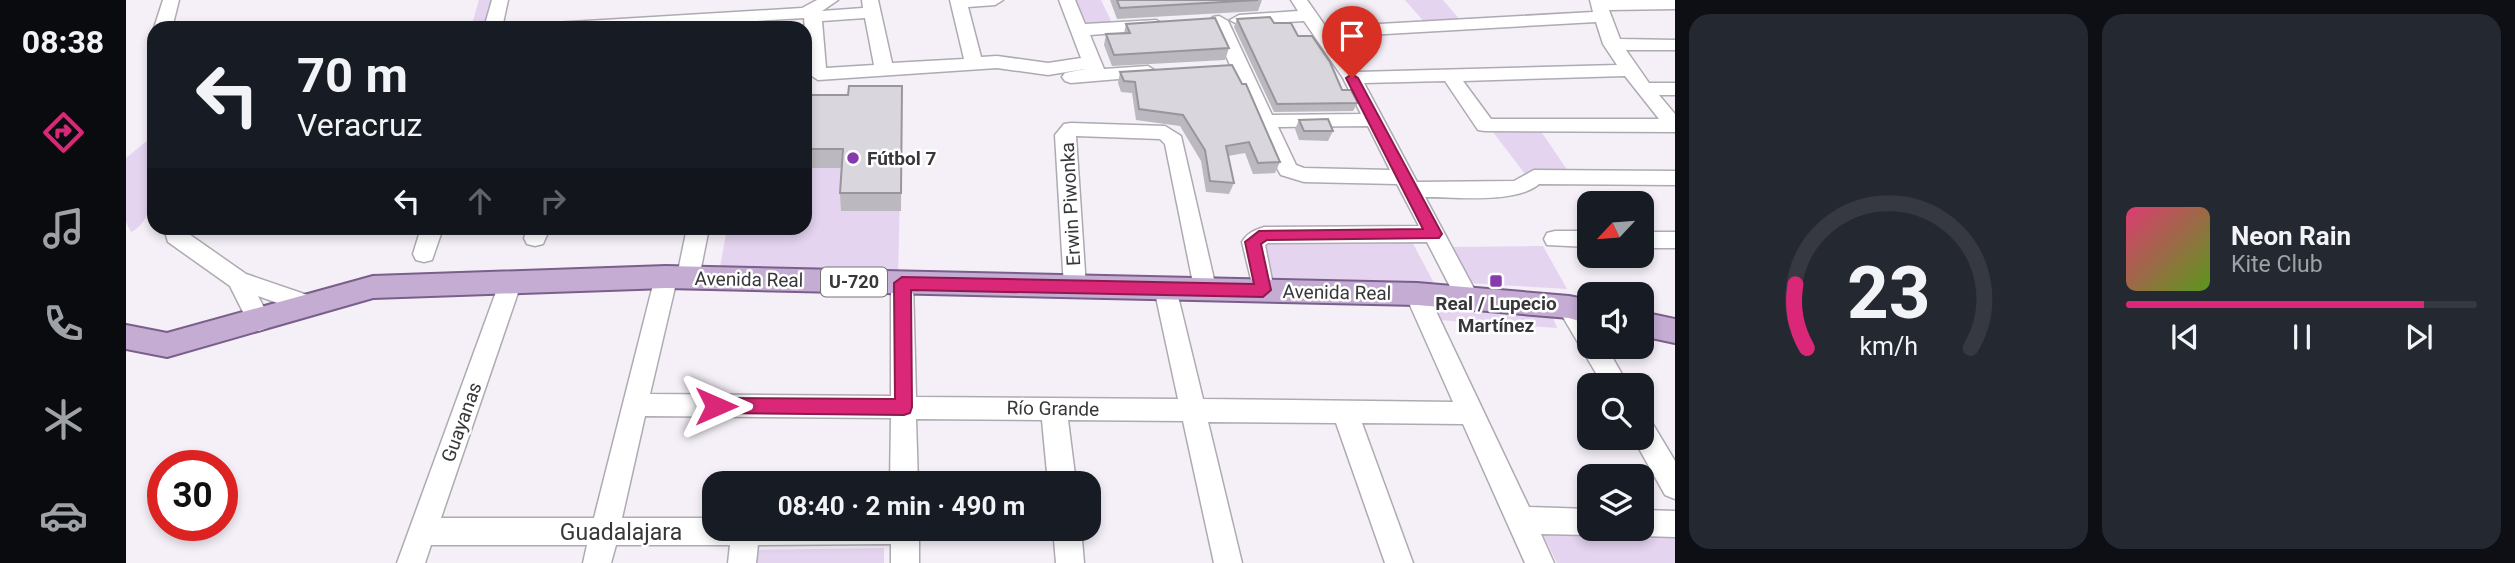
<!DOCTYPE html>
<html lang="es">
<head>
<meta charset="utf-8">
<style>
  :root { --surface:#171b24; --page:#242831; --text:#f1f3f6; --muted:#9ea1a6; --line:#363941; --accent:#db2777 }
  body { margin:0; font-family:Roboto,sans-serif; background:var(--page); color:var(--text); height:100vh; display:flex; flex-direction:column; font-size:26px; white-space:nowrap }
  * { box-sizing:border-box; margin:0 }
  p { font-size:23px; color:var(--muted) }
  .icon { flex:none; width:38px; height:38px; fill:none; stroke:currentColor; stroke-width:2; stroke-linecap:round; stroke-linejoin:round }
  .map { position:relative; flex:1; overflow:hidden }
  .details { display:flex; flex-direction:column; gap:14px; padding:14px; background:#0d0f14; width:840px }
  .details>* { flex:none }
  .hud { position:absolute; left:21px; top:21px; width:665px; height:214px; border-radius:21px; box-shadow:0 4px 10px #0003; background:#171b24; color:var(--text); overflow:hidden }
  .needle { width:46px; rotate:244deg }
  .tools { position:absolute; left:1451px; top:191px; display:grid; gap:14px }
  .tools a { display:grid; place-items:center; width:77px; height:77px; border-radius:14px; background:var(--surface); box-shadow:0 4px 10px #0003; font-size:35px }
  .speed { position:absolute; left:21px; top:450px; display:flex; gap:14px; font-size:35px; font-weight:700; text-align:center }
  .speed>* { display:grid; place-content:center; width:91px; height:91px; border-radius:50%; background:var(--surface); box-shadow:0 4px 10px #0003; line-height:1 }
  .speed .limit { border:10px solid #d22; background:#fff; color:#111 }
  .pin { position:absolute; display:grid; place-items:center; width:60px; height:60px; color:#fff; margin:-72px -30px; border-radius:50% 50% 50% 0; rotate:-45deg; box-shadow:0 0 7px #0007 }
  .pin .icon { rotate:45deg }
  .me { position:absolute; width:77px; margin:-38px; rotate:90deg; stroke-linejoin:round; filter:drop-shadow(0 0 5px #0008) }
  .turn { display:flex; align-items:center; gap:24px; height:147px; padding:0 35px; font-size:32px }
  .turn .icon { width:91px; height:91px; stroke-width:2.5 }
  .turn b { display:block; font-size:49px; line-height:60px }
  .lanes { display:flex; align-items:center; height:66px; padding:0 35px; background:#0003; justify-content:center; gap:35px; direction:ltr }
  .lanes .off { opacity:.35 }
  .details .widget { flex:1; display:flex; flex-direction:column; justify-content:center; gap:10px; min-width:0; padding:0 24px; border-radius:21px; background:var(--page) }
  .details .dial { align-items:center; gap:0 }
  .dial svg { height:182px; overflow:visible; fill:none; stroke:var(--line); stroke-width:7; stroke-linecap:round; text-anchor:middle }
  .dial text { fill:var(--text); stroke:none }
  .song { display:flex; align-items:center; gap:21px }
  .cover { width:84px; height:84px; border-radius:10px; background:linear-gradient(135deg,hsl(340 70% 55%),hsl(90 70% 35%)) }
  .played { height:7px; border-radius:4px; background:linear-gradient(90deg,var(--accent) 85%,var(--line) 85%) }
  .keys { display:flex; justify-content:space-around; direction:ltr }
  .details .tiles { flex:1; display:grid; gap:14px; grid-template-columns:repeat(2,1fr) }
  .trip { position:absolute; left:576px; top:471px; width:399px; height:70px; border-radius:21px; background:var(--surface); box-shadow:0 4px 10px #0003; font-weight:700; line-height:70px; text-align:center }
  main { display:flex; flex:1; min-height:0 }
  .menu { display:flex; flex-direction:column; width:126px; justify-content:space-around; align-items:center; background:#090b0e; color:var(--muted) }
  .menu .icon { width:49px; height:49px }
  .menu .on { color:var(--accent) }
  .menu b { font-size:32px; color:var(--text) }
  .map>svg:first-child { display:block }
  .green { fill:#e4d4ef }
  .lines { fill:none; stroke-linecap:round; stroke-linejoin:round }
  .minor-casing { stroke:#aeaab1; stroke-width:3 }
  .major-casing { stroke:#795f8a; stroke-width:4 }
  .minor { fill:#fff; fill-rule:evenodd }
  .major { fill:#c4acd3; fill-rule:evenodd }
  .wall { fill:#bbb8bf }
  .building { fill:#dad6de; stroke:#99969b; stroke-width:2 }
  .route { fill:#db2777; stroke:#8e194d; stroke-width:2 }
  .poi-dot { fill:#863bad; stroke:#fff; stroke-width:2.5 }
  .labels { text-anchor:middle; stroke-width:5; stroke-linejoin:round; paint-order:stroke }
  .shield { fill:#fff; stroke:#747375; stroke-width:2 }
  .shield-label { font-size:18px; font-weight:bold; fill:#38373a }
  .poi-label { font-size:19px; font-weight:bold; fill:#38373a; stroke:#fff; text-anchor:start }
  .street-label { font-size:19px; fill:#38373a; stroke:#fff }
  .near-street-label { font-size:23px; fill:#38373a; stroke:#fff }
</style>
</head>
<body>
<main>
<nav class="menu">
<b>08:38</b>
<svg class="icon on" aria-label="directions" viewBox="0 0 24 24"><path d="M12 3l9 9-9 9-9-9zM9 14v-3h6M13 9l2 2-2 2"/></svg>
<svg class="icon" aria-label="music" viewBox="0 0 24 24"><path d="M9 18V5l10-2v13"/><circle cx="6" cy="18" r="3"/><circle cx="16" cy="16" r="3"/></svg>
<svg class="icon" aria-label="phone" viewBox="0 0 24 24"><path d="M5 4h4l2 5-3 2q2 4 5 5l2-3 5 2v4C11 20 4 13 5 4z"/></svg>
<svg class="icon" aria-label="climate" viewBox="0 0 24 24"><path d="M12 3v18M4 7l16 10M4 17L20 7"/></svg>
<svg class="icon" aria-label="car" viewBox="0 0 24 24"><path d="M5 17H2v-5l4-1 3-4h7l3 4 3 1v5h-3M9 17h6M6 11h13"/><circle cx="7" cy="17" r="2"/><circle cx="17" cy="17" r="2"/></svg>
</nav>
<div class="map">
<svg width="1549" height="563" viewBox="0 0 1549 563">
  <rect width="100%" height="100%" fill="#f5f0f8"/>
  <g class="green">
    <path d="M353 0H370L361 28H309L346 24Z"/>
    <path d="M946 0H975L987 25 957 27Z"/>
    <path d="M1279 0H1317L1335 21 1300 24Z"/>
    <path d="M679 105H776L772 277 593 273 601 228H679Z"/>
    <path d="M1360 123 1410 124 1444 174H1399Z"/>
    <path d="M28 135C28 161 34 220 5 232L0 222V158Z"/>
    <path d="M1284 238 1309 285 1148 284 1135 240Z"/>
    <path d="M1417 246 1441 289 1340 283 1320 247Z"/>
    <path d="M1305 298 1424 310 1431 328 1313 320Z"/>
    <path d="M1417 535 1549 537V563H1431Z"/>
    <path d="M758 548V563H625L626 550Z"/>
  </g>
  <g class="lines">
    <g class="minor-casing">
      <g id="minor">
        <path d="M37 0H53L46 28H28Z"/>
        <path d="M366 0H382L376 28H358Z"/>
        <path d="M691 0H712L696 11 737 8 736 0H752L766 63 838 59 824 0H877L869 5 842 7 855 57 871 56 922 63 955 58 933 0H949L959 24 1030 20 1039 25 1030 30 964 35 978 69 1022 66 1031 72 1028 76 945 83 939 81 936 77 939 73 959 69 922 75 871 68 692 80 683 74 678 18 515 28H419L428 23 676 8ZM739 18 748 65 700 68 696 21Z"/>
        <path d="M1165 0H1181L1200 27 1467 12 1464 0H1549V9L1483 10 1494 39 1549 40V50H1500L1523 83H1549V95H1533L1549 114V132L1359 131 1352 130 1319 81 1238 83 1291 182 1388 181 1408 170 1549 171V185L1413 184C1390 204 1329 197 1299 197L1352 296 1348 302 1340 305 1332 302 1301 242 1142 243 1139 245 1148 290 1145 296 1137 299 1129 296 1116 242C1121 233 1129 230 1138 227L1293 226 1271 184 1178 182 1155 175 1152 170 1084 21 1087 17 1093 16 1102 21 1146 115 1235 114 1217 78 1178 21 1113 25 1104 20 1113 15 1172 11ZM1470 22 1477 44 1491 65 1231 72 1207 37ZM1499 76 1533 119H1365L1337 81ZM1242 126 1264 170 1178 168 1170 165 1152 127Z"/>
        <path d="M945 123 1039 126 1055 136 1090 288 1087 294 1079 297 1071 294 1068 288 1039 144 1034 139 950 136 960 287 957 293 949 296 941 293 938 287 929 135 938 124Z"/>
        <path d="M38 228H60V232L120 274 190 298 194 305 190 312 182 314 132 296 145 321 141 328 133 331 125 328 104 286 42 242Z"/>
        <path d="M295 228H317L306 260 298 262 290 260 287 254Z"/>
        <path d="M402 228H424L417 244 409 246 401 244 398 238Z"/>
        <path d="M561 228H583L573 278 570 284 562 287 554 284 551 279 524 394 765 396V283L768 277 776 274 784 277 787 283 790 397 1052 399 1028 288 1031 282 1039 279 1047 282 1050 288 1077 399 1327 402 1279 294 1283 288 1291 285 1299 288 1403 507 1463 509V528H1474L1463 535 1415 534 1428 563H1399L1337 424 1236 423 1287 563H1259L1210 423 1082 422 1116 563H1088L1057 421 942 420 950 483H922L916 420 790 419 792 483H764L765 418 519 416 496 518H588V528H793V563H765V544L632 545 630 563H602L604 545H490L485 563H457L461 545H305L299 563H271L374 281 377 275 385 272 393 275 396 281 315 518H468L529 277 532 271 540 268 548 271 551 276Z"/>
        <path d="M1429 231H1463V247L1421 245 1418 239 1421 233Z"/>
        <rect x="1516" y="232" width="33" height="16"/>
        <path d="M1443 298C1464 305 1463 328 1463 346H1480L1502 385H1477L1431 307 1435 300Z"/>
        <path d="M1516 418 1525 421 1549 461V499L1539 495 1507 438H1516Z"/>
        <path d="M1516 510 1549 511V537L1516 536 1506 532 1504 528H1516Z"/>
        <path d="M927 528H955L958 563H930Z"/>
      </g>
    </g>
    <g class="major-casing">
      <g id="major">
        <path d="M540 266 1291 283 1443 296 1463 300V324L1443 318 1291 305 540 288 247 298 41 357 0 349V325L41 333 247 276Z"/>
        <path d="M1516 312 1549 319V343L1516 336Z"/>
      </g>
    </g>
    <use href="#minor" class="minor"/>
    <use href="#major" class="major"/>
  </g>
  <g class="wall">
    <path d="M984 0H1136L1132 11 991 19Z"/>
    <path d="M1111 19 1148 23 1172 36 1216 90 1232 103 1227 111 1148 112 1108 27Z"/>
    <path d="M1000 24 1103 48 1099 60 986 66 978 45 980 34 998 33Z"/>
    <path d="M1106 65 1154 162 1149 173 1127 174 1119 153 1102 156 1108 183 1103 194 1080 192 1075 161 1054 126 1010 120 1006 93 995 92 992 83 994 72Z"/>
    <path d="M776 86 775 211H715L714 193 715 168H679V95H722Z"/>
    <path d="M1173 120 1207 131 1202 141 1173 140 1169 129Z"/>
  </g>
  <g class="building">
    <path d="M991 0H1132L994 8Z"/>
    <path d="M1144 17 1148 23H1165L1172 36H1186L1204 62 1216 90H1225L1232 103 1151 104 1111 19Z"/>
    <path d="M1089 18 1103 48 988 55 980 34 1004 33 1000 24Z"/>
    <path d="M1106 65 1116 84H1120L1154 162 1132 163 1123 142 1100 146 1108 183 1084 181 1079 150 1057 115 1013 109 1009 82 998 81 994 72Z"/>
    <path d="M723 86H776L775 193H714L717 149H679V95H722Z"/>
    <path d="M1202 119 1207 131H1178L1173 120Z"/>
  </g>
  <path class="route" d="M1226 74 1232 78 1316 234 1313 238 1141 240 1135 244 1145 290 1137 297 785 290 786 407 784 413 778 415 590 413 584 411 581 406 584 400 590 398 769 399 768 283 776 277 1128 284 1119 242 1133 231 1297 229 1220 78Z"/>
  <g class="poi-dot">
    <circle cx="727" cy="158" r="7"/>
    <rect x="1363" y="274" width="14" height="14" rx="3.5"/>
  </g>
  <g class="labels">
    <rect class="shield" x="695" y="267.5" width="66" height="29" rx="5"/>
    <g class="shield-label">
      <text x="728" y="288">U-720</text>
    </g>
    <g class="poi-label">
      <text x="741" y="165">Fútbol 7</text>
      <text x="1370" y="310" text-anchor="middle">Real / Lupecio<tspan x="1370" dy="22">Martínez</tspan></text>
    </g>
    <g class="street-label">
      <text transform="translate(944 204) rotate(-93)" y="7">Erwin Piwonka</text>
      <text transform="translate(623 279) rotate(1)" y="7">Avenida Real</text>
      <text transform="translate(1211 292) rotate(1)" y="7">Avenida Real</text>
      <text transform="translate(927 408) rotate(1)" y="7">Río Grande</text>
      <text transform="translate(335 422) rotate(-70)" y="7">Guayanas</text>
    </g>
    <g class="near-street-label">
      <text x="495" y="540">Guadalajara</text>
    </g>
  </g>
</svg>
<div class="tools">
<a><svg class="needle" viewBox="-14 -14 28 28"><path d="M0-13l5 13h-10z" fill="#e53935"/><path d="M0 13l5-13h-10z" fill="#9ea1a6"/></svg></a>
<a><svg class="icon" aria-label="sound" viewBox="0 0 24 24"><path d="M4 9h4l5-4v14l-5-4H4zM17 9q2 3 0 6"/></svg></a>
<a><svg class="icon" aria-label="search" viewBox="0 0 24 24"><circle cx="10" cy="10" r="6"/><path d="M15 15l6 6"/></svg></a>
<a><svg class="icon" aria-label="layers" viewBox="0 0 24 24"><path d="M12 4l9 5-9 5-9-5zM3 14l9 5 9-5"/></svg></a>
</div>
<div class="speed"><div class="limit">30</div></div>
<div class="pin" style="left:1226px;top:78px;background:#d93025"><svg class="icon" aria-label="arrive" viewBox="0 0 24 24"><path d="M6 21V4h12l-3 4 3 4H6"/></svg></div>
<svg class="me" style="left:590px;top:406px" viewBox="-20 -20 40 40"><path d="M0-17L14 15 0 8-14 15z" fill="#db2777" stroke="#fff" stroke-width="4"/></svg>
<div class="trip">08:40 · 2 min · 490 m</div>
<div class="hud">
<div class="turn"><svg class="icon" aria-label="left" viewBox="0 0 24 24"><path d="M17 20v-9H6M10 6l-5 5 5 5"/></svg><div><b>70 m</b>Veracruz</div></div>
<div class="lanes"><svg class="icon" aria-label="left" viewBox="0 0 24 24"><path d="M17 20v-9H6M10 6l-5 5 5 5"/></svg><svg class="icon off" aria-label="ahead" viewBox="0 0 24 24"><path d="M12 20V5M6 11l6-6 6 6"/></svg><svg class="icon off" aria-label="right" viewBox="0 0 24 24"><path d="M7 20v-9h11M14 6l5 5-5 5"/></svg></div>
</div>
</div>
<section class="details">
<div class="tiles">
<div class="widget dial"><svg viewBox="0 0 100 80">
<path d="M14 69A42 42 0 1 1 86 69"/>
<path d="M14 69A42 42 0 0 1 9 41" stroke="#db2777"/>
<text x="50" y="56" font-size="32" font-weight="700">23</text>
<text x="50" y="72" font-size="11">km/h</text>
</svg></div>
<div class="widget">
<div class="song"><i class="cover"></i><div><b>Neon Rain</b><p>Kite Club</p></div></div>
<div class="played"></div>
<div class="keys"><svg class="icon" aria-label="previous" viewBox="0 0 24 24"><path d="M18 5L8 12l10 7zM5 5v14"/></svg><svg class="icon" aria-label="pause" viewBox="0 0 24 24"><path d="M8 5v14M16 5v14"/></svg><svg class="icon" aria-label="next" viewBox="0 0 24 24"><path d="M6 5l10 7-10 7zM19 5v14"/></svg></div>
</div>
</div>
</section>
</main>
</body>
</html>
